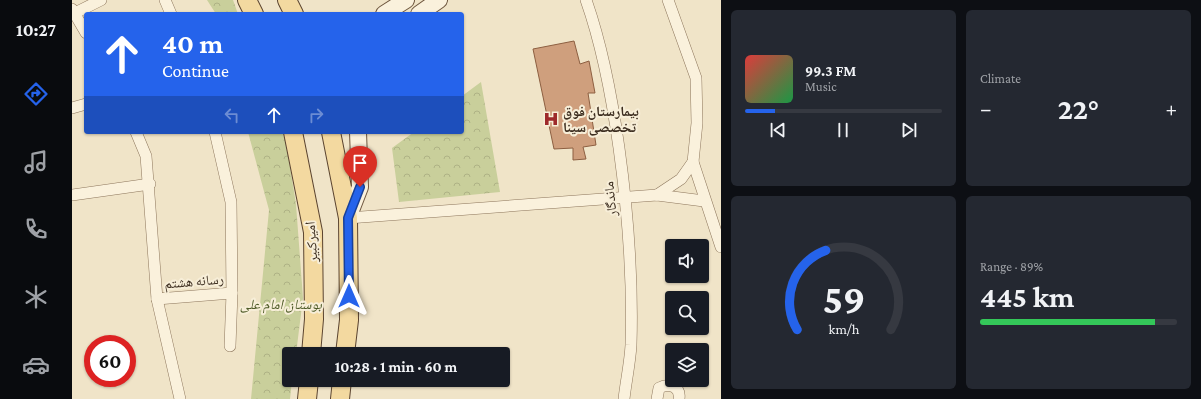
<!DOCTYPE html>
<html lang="en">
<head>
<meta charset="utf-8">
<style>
  :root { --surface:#171b24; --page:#242831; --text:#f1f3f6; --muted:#9ea1a6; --line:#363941; --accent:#2563eb }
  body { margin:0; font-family:"Crimson Pro","Noto Naskh Arabic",serif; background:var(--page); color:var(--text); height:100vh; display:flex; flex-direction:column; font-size:15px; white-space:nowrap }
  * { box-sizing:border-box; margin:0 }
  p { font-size:13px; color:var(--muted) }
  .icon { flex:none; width:22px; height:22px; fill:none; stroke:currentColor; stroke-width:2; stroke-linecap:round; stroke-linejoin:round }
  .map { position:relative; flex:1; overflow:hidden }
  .side { display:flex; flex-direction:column; gap:10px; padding:10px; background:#0d0f14; width:480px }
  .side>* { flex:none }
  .top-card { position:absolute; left:12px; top:12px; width:380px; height:122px; border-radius:4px; box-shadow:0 1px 3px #0004; background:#2563eb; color:#fff; overflow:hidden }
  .tools { position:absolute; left:593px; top:239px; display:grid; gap:8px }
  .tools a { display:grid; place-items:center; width:44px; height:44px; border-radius:4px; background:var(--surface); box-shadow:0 1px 3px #0004; font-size:20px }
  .speed { position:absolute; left:12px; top:335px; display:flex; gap:8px; font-size:20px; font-weight:700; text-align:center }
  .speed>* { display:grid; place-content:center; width:52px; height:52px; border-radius:50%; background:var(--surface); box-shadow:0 1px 3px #0004; line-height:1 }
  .speed .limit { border:6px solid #d22; background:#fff; color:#111 }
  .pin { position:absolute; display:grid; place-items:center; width:34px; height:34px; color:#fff; margin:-41px -17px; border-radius:50% 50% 50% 0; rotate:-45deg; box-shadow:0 0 4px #0007 }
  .pin .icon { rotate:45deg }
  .me { position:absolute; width:44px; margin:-22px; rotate:0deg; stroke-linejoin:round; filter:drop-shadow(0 0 3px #0008) }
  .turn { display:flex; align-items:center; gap:14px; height:84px; padding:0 12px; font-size:18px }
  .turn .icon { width:52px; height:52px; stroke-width:2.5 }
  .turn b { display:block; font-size:28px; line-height:34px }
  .lanes { display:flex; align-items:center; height:38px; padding:0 12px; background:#0003; justify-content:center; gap:20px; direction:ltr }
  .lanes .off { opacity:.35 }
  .big { font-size:30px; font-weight:700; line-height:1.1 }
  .side .tile { flex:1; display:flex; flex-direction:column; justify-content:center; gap:6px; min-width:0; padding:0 14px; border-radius:6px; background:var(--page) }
  .side .dial { align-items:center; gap:0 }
  .dial svg { height:104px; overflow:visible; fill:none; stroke:var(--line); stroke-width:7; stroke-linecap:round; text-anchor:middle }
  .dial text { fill:var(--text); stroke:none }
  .song { display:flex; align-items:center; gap:12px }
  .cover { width:48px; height:48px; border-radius:6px; background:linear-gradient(135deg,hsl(0 70% 55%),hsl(140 70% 35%)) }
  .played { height:4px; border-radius:2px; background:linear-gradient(90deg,var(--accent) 15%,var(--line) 15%) }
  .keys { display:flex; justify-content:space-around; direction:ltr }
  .heat { display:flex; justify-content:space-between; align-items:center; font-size:22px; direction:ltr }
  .charge { height:6px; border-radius:3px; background:linear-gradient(90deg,#34c759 89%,var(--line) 0) }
  .side .tiles { flex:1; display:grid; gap:10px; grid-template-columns:repeat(2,1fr) }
  .trip { position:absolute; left:210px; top:347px; width:228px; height:40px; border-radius:4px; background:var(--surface); box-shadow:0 1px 3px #0004; font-weight:700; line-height:40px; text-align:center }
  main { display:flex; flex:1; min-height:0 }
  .tabs { display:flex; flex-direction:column; width:72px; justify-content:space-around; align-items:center; background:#090b0e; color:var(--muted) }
  .tabs .icon { width:28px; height:28px }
  .tabs .current { color:var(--accent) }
  .tabs b { font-size:18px; color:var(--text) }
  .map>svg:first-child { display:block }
  .forest { fill:url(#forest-crowns) }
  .building { fill:#cf9f7d; stroke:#8d5f41 }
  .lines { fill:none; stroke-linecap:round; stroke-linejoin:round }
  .street-casing { stroke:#8d765c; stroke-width:12 }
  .secondary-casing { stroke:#6f573f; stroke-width:18 }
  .primary-casing { stroke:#5b4430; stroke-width:20 }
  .street { stroke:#faf1dc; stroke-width:11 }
  .secondary { stroke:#faf1dc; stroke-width:16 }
  .primary { stroke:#f3d9a0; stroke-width:18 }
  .route-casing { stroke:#184099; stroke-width:10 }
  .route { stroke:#2563eb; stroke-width:7 }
  .labels { text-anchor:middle; stroke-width:4; stroke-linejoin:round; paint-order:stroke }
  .poi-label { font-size:14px; font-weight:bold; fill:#3d2e20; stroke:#f7eed8; text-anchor:start }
  .street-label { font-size:14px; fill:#3d2e20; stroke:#f7eed8 }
  .park-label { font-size:14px; font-style:italic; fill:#4d5a26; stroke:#f7eed8 }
</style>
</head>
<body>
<main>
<nav class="tabs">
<b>10:27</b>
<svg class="icon current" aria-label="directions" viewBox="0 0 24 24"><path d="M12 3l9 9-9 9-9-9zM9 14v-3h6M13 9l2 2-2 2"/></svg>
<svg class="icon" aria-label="music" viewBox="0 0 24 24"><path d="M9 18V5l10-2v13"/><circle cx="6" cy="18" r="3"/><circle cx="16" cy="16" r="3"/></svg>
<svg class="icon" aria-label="phone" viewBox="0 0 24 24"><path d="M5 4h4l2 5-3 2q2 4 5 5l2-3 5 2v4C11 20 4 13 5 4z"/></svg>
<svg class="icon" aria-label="climate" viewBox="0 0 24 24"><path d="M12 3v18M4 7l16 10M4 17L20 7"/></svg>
<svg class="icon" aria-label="car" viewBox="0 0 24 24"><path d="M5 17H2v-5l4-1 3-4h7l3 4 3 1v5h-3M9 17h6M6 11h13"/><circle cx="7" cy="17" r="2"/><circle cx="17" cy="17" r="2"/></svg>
</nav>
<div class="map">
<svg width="649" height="399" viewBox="0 0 649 399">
  <defs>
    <pattern id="forest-crowns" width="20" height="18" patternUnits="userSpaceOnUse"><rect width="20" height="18" fill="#c9cf9b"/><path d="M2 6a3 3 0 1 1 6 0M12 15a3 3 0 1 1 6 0" fill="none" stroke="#aeb285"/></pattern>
  </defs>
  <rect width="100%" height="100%" fill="#f0e4c8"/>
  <g class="forest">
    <path d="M135 0H161L166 14H144Z"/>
    <path d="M409 82 428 192 327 202 320 148 342 132H390V96Z"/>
    <path d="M176 132H210L214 142 224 204 231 298 224 354H217V380H220L218 399H179L197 210Z"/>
  </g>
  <path class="building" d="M502 41 508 64 517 61 523 93H516L524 145 511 147 514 159 501 160V148L482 149 461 49Z"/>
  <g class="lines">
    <g class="street-casing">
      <g id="street">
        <path d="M93 0 99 14"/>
        <path d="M514 0C531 48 540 98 547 148 556 213 561 279 559 345 558 363 554 381 552 399"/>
        <path d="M0 9 14 33"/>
        <path d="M3 13 29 0"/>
        <path d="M0 108 14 104"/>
        <path d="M64 132 74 156 85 299 108 399"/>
        <path d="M143 132 159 202 160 293 158 346"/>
        <path d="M621 162 649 247"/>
        <path d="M0 195 78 184"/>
        <path d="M585 195 609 179 621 162 625 123 624 78 596 0"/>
        <path d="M276 218 585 195 632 201"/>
        <path d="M85 299 160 293"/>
        <path d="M585 399 587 388C597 383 609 386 607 399"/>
      </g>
    </g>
    <g class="secondary-casing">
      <g id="secondary">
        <path d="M312 14 334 0"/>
        <path d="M347 14 367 0"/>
        <path d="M276 218 288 187 286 132"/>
      </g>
    </g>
    <g class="primary-casing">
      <g id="primary">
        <path d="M175 0 182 14"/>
        <path d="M215 0 222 14"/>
        <path d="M221 132 241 232 242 319 239 354"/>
        <path d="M259 132 276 218 277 320 273 354"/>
        <path d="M235 399 237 380"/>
        <path d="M268 399 270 380"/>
      </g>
    </g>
    <use href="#street" class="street"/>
    <use href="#secondary" class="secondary"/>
    <use href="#primary" class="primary"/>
  </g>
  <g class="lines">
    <g class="route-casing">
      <path id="route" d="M277 296 276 218 288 187"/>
    </g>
    <use href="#route" class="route"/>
  </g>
  <defs>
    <g id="hospital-bare" transform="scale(1.2)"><path d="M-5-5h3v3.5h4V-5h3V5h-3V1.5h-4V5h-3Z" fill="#9e2a2b" stroke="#f7eed8" stroke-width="2.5" paint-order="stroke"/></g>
  </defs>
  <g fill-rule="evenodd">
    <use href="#hospital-bare" x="479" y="119"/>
  </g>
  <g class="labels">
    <g class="poi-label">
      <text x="491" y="116">بیمارستان فوق<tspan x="491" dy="16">تخصصی سینا</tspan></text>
    </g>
    <g class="street-label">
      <text transform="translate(538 199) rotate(-96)" y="5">ماندگار</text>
      <text transform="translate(239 242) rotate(-94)" y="5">امیرکبیر</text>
      <text transform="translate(122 281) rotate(-5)" y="5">رسانه هشتم</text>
    </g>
    <g class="park-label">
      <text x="209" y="309">بوستان امام علی</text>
    </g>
  </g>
</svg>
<div class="tools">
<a><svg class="icon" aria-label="sound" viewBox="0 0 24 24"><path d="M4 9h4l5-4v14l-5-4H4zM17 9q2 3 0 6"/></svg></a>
<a><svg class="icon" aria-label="search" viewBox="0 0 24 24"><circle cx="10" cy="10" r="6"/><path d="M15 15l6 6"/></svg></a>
<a><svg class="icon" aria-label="layers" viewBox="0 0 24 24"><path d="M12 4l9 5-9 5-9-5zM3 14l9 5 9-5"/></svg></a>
</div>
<div class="speed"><div class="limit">60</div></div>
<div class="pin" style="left:288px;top:187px;background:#d93025"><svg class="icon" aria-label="arrive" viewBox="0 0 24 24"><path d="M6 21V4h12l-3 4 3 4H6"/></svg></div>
<svg class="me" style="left:277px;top:296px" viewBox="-20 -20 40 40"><path d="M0-17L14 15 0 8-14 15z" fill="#2563eb" stroke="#fff" stroke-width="4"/></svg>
<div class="trip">10:28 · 1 min · 60 m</div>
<div class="top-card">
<div class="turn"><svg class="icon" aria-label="ahead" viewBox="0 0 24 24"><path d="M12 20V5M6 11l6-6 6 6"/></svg><div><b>40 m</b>Continue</div></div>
<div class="lanes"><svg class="icon off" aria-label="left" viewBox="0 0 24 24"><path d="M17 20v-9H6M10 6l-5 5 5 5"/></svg><svg class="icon" aria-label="ahead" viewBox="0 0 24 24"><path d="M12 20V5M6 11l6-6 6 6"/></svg><svg class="icon off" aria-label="right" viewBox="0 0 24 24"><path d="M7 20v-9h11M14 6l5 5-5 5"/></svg></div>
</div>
</div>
<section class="side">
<div class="tiles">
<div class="tile">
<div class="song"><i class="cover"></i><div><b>99.3 FM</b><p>Music</p></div></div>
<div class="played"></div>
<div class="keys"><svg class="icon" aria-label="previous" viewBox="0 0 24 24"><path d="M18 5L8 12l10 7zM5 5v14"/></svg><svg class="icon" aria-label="pause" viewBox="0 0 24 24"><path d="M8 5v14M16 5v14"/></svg><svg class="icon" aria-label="next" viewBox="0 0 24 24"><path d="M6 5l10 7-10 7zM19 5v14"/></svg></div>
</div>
<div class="tile"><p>Climate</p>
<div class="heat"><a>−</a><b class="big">22°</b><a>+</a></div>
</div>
<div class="tile dial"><svg viewBox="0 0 100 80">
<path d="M14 69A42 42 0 1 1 86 69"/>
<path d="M14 69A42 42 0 0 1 36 8" stroke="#2563eb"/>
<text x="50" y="56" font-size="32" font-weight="700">59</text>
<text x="50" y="72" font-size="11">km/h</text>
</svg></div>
<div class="tile"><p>Range · 89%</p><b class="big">445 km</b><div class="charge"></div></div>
</div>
</section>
</main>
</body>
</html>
